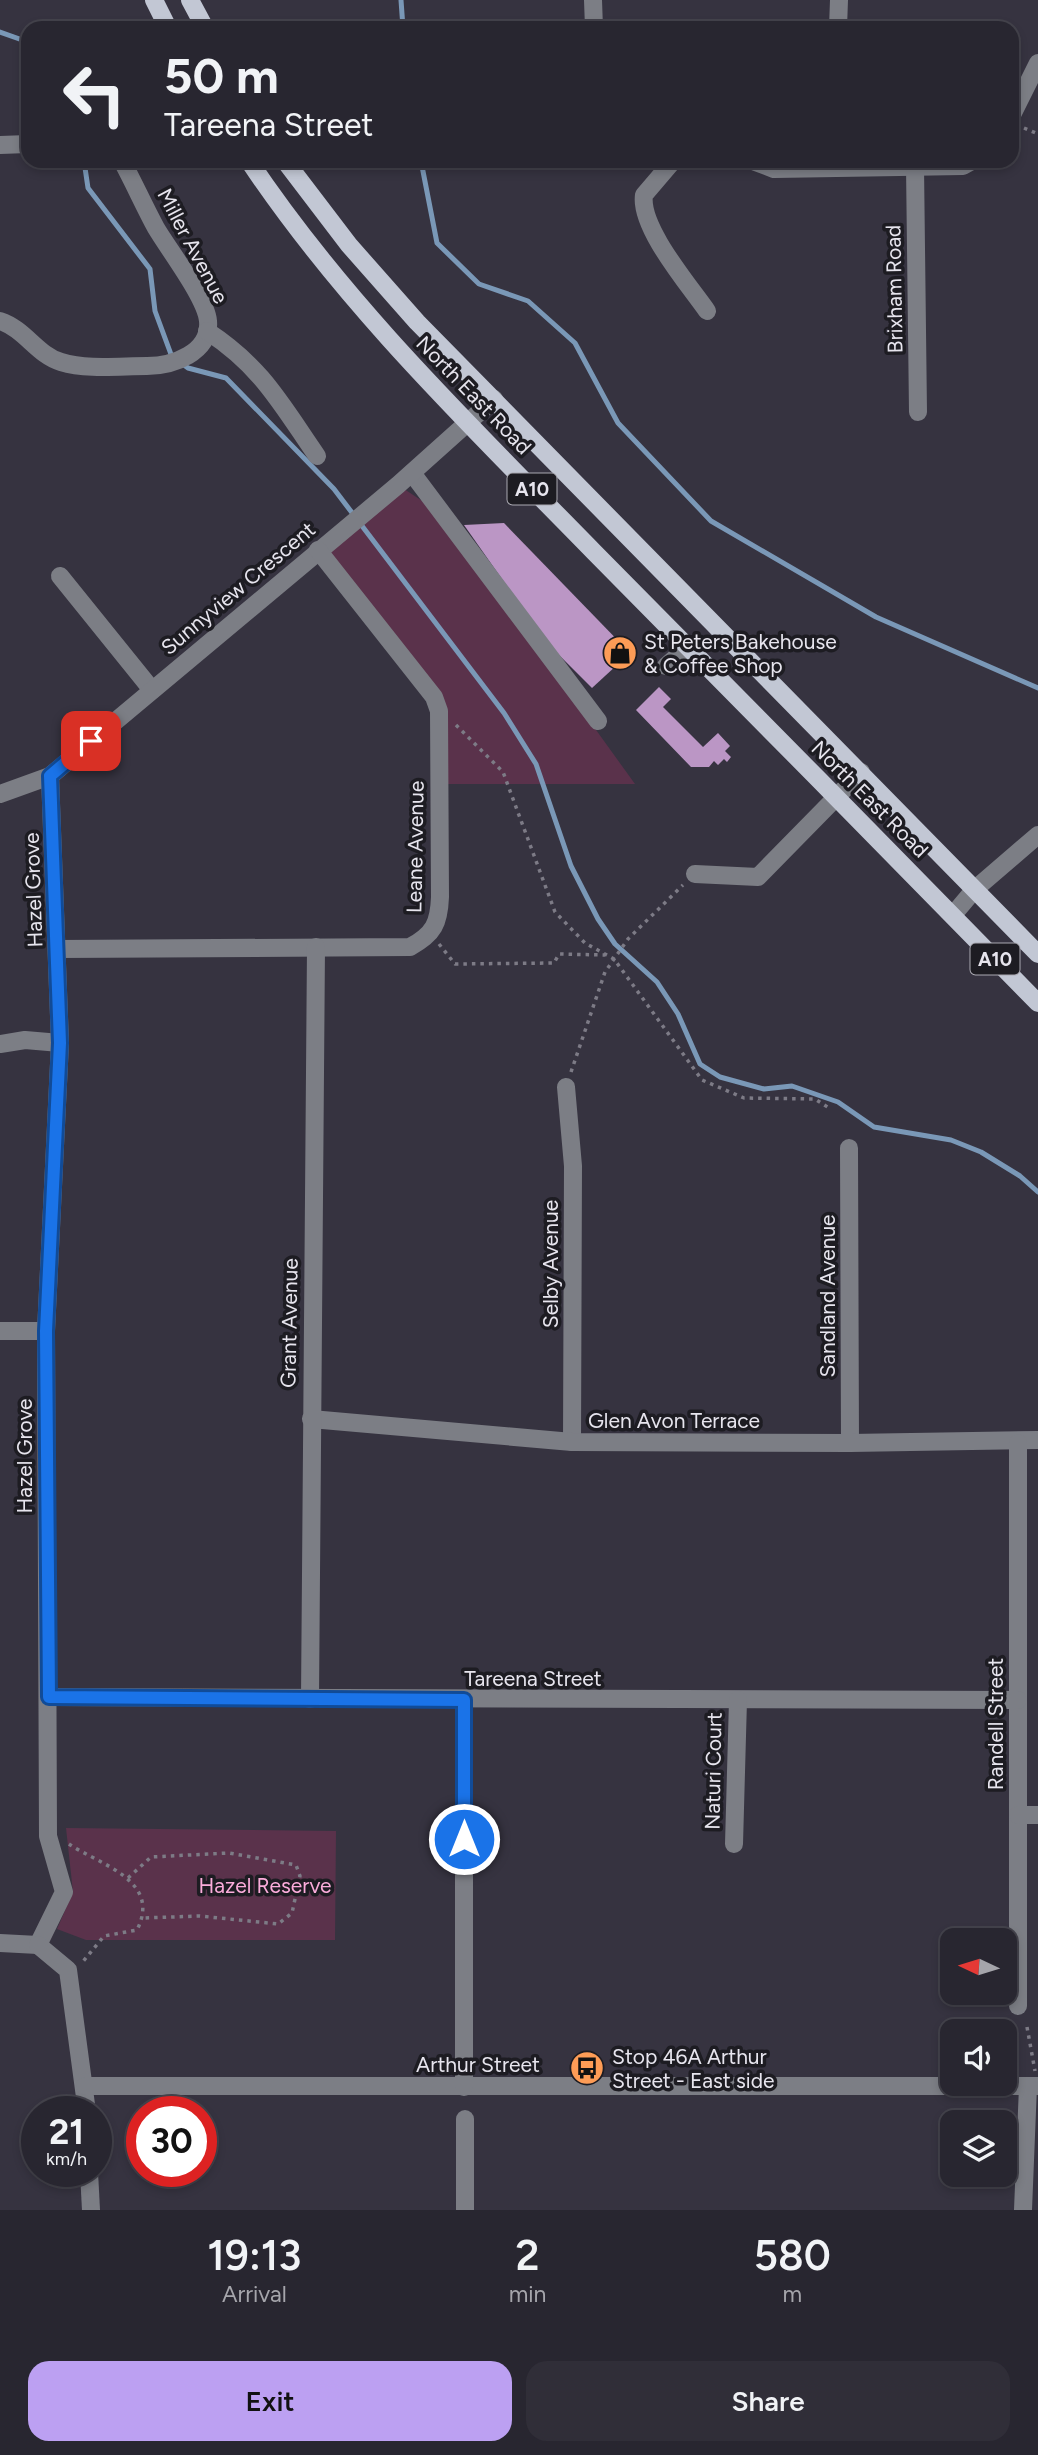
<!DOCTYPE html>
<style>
body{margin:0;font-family:Figtree,sans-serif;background:#302e38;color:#f1f3f6;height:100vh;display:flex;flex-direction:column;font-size:26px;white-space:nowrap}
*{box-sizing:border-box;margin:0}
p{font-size:23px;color:#a5a5ab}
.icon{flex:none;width:38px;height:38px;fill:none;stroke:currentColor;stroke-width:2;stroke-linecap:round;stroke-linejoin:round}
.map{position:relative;height:2210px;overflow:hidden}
.panel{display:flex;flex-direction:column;background:#282630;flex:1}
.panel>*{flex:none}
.banner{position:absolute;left:21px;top:21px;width:998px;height:147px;border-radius:21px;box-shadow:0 4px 10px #0003,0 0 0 2px #44434c;background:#282630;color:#f1f3f6;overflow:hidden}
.needle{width:46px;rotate:274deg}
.controls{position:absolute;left:940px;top:1928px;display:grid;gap:14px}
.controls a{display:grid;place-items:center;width:77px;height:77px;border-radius:14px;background:#282630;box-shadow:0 4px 10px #0003,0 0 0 2px #44434c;font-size:35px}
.speed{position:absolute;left:21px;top:2096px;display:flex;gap:14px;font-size:35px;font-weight:700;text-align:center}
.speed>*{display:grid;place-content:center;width:91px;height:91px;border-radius:50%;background:#282630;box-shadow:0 4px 10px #0003,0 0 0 2px #44434c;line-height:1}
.speed small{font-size:18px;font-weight:400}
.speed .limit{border:10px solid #d22;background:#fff;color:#111}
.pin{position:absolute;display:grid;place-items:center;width:60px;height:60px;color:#fff;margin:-30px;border-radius:14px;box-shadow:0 4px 10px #0006}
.me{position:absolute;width:77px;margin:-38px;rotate:0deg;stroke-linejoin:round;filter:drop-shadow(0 0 5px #0008)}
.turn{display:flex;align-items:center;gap:24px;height:147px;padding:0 28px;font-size:32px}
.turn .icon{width:91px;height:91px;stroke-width:2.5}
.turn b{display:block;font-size:49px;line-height:60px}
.eta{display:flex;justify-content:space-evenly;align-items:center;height:119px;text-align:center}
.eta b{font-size:42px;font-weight:600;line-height:49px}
.cta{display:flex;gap:14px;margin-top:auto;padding:14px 28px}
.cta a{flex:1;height:80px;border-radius:21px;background:#bca0f2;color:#111;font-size:28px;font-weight:600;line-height:80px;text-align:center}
.cta a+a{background:#302e38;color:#f1f3f6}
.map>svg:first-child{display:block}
</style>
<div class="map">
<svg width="1038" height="2210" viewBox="0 0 1038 2210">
<rect width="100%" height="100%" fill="#363340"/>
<!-- green -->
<g fill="#5a324b">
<path d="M398 485 439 512 635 784H440L439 711 318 550Z"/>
<path d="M66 1828 336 1831 335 1940H86L57 1929 73 1892Z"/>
</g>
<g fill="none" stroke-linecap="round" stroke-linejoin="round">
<!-- stream -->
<g stroke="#7a98b7" stroke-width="5">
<path d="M401 0 403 28"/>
<path d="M0 32 28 42"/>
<path d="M84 161 88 188 150 269 155 311 172 357"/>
<path d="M421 161 437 243 479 284 528 301 575 343 618 423 711 521 876 617 1038 688"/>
<path d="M180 362 188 368 226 378 334 489 504 713 536 764 571 866 598 919 615 944 657 982 678 1014 700 1064 720 1077 764 1089 792 1086 838 1102 874 1127 951 1140 981 1152 1020 1176 1038 1192"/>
</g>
</g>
<!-- building -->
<g fill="#bb96c5">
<path d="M504 523 630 653 592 688 547 643 464 525Z"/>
<path d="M659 687 671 699 663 707 703 747 718 733 730 746 725 751 731 757 727 762 724 759 718 765 714 761 709 767H691L636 710Z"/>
</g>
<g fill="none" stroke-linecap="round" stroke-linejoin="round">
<!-- path -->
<g stroke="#7d7b86" stroke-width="3.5" stroke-dasharray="3.5 5" stroke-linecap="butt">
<path d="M1024 128 1038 134"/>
<path d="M456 725 503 772 555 912 585 943 614 959 702 1080 744 1098 815 1099 829 1108"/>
<path d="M439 944 455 964 554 963 559 954 605 955"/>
<path d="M571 1072 605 972 628 939 683 885"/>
<path d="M69 1844C100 1865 162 1880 137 1930L104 1936 81 1964"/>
<path d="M128 1878 151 1857 229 1853 296 1865 300 1876 292 1913 278 1924 200 1916 143 1918"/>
<path d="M1027 2027 1035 2071"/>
</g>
<!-- minor -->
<g stroke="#7c7e85" stroke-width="18">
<path d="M593 0 594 28"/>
<path d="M838 28 839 0"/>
<path d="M1012 115 1038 63"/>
<path d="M0 145 28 144"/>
<path d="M673 161 644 195C639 227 689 285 707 311"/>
<path d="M753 161 774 169 963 166 972 161"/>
<path d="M915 166 918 412"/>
<path d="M0 321C25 329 37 355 61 362 87 370 120 366 147 366 172 366 211 353 208 321 206 298 169 250 156 228 144 206 134 183 122 161"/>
<path d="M207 331C262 367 281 404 317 456"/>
<path d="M412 473 598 721"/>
<path d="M60 576 152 690"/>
<path d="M666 666 688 647"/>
<path d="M0 794 50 776 398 485 494 399"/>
<path d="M695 874 758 877 861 772"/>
<path d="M953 915 974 890 1038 835"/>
<path d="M58 949 410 947C434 934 439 923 440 897L439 711 434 697 318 550"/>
<path d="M0 1044 25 1040 60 1043"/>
<path d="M566 1087 573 1166 572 1442"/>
<path d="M849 1148 850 1443"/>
<path d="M0 1331H46"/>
<path d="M311 1419 572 1442 850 1443 1038 1440"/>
<path d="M1018 1443V2006"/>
<path d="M49 1697 1018 1700"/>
<path d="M310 1699 316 947"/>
<path d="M1018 1815H1038"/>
<path d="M734 1844 738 1700"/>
<path d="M0 1943 38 1945"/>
<path d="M38 1945 64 1892 48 1836 46 1331 60 1043 50 776"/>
<path d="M38 1945 68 1970 87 2112"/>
<path d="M85 2086H1038"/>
<path d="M464 2087V1700"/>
<path d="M465 2119V2210"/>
<path d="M89 2172 91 2210"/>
<path d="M1023 2210 1028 2086"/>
</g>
<!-- major -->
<g stroke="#c2c7d4" stroke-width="18">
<path d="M154 0 168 28"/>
<path d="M190 0 205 28"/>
<path d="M249 161C346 306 472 427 594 552 742 702 891 852 1038 1003"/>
<path d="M285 161 349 245 417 322 1038 954"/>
</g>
</g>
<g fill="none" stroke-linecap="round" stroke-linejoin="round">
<!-- route casing -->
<g stroke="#114b97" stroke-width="18">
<path id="route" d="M91 741 50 776 60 1043 46 1331 49 1697 464 1700V1839"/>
</g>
<!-- route -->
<use href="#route" stroke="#1a73e8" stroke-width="12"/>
</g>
<!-- icons -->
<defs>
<g id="shop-disc" transform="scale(1.75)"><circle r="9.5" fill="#fd9c56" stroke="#1d1c22"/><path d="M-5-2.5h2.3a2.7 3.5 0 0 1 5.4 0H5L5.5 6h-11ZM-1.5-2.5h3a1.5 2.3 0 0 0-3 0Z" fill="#111"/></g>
<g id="bus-disc" transform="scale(1.75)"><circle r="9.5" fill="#fd9c56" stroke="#1d1c22"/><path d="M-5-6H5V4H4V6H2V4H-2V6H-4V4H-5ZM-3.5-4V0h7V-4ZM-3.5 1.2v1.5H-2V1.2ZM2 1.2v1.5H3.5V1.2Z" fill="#111"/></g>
</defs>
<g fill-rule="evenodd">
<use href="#shop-disc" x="620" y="653"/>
<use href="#bus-disc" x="587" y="2068"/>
</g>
<g text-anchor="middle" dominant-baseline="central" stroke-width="7" stroke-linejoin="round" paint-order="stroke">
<!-- shield labels -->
<g fill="#1d1c22" stroke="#aaa9b1" stroke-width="2">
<rect x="507.5" y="473.5" width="49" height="31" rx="5"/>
<rect x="970.5" y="943.5" width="49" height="31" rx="5"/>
</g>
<g font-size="19" font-weight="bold" fill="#e7e5ee">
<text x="532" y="489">A10</text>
<text x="995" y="959">A10</text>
</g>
<!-- street labels -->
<g font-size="21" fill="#e7e5ee" stroke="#1d1c22">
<text transform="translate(193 246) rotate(62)">Miller Avenue</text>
<text transform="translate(894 289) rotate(-91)">Brixham Road</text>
<text transform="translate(474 395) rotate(46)">North East Road</text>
<text transform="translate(238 588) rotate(-40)">Sunnyview Crescent</text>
<text transform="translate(870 799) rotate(45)">North East Road</text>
<text transform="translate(415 847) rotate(-89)">Leane Avenue</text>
<text transform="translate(33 890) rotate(-92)">Hazel Grove</text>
<text transform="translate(550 1264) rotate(-90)">Selby Avenue</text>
<text transform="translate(827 1296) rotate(-90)">Sandland Avenue</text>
<text transform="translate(289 1323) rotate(-89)">Grant Avenue</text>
<text x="674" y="1420">Glen Avon Terrace</text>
<text transform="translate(24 1456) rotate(-90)">Hazel Grove</text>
<text x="533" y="1678">Tareena Street</text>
<text transform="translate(995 1724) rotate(-90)">Randell Street</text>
<text transform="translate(713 1771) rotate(-89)">Naturi Court</text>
<text x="478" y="2064">Arthur Street</text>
</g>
<!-- poi labels -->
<g font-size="21" fill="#e7e5ee" stroke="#1d1c22" text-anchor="start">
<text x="644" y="641">St Peters Bakehouse<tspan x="644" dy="24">&amp; Coffee Shop</tspan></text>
<text x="612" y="2056">Stop 46A Arthur<tspan x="612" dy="24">Street - East side</tspan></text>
</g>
<!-- park labels -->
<g font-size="21" fill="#fbacdb" stroke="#1d1c22">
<text x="265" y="1885">Hazel Reserve</text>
</g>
</g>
</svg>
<div class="controls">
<a><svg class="needle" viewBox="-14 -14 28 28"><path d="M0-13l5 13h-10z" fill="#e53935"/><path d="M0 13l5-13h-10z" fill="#a5a5ab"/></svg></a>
<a><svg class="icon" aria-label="sound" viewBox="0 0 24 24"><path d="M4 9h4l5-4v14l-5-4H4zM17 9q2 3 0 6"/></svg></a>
<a><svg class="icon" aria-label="layers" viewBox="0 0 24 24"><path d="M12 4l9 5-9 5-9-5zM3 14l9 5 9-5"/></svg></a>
</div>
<div class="speed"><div>21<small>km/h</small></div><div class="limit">30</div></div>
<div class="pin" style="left:91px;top:741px;background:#d93025"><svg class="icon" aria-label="arrive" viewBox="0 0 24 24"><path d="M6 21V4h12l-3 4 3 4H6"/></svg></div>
<svg class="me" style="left:464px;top:1839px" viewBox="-20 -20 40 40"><circle r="17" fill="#1a73e8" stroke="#fff" stroke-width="3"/><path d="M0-11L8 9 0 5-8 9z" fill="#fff"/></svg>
<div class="banner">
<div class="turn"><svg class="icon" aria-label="left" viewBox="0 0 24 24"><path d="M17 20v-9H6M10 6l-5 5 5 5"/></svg><div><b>50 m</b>Tareena Street</div></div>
</div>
</div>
<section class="panel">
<div class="eta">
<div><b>19:13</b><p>Arrival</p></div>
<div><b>2</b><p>min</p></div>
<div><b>580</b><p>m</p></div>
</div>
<div class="cta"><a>Exit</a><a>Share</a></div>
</section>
